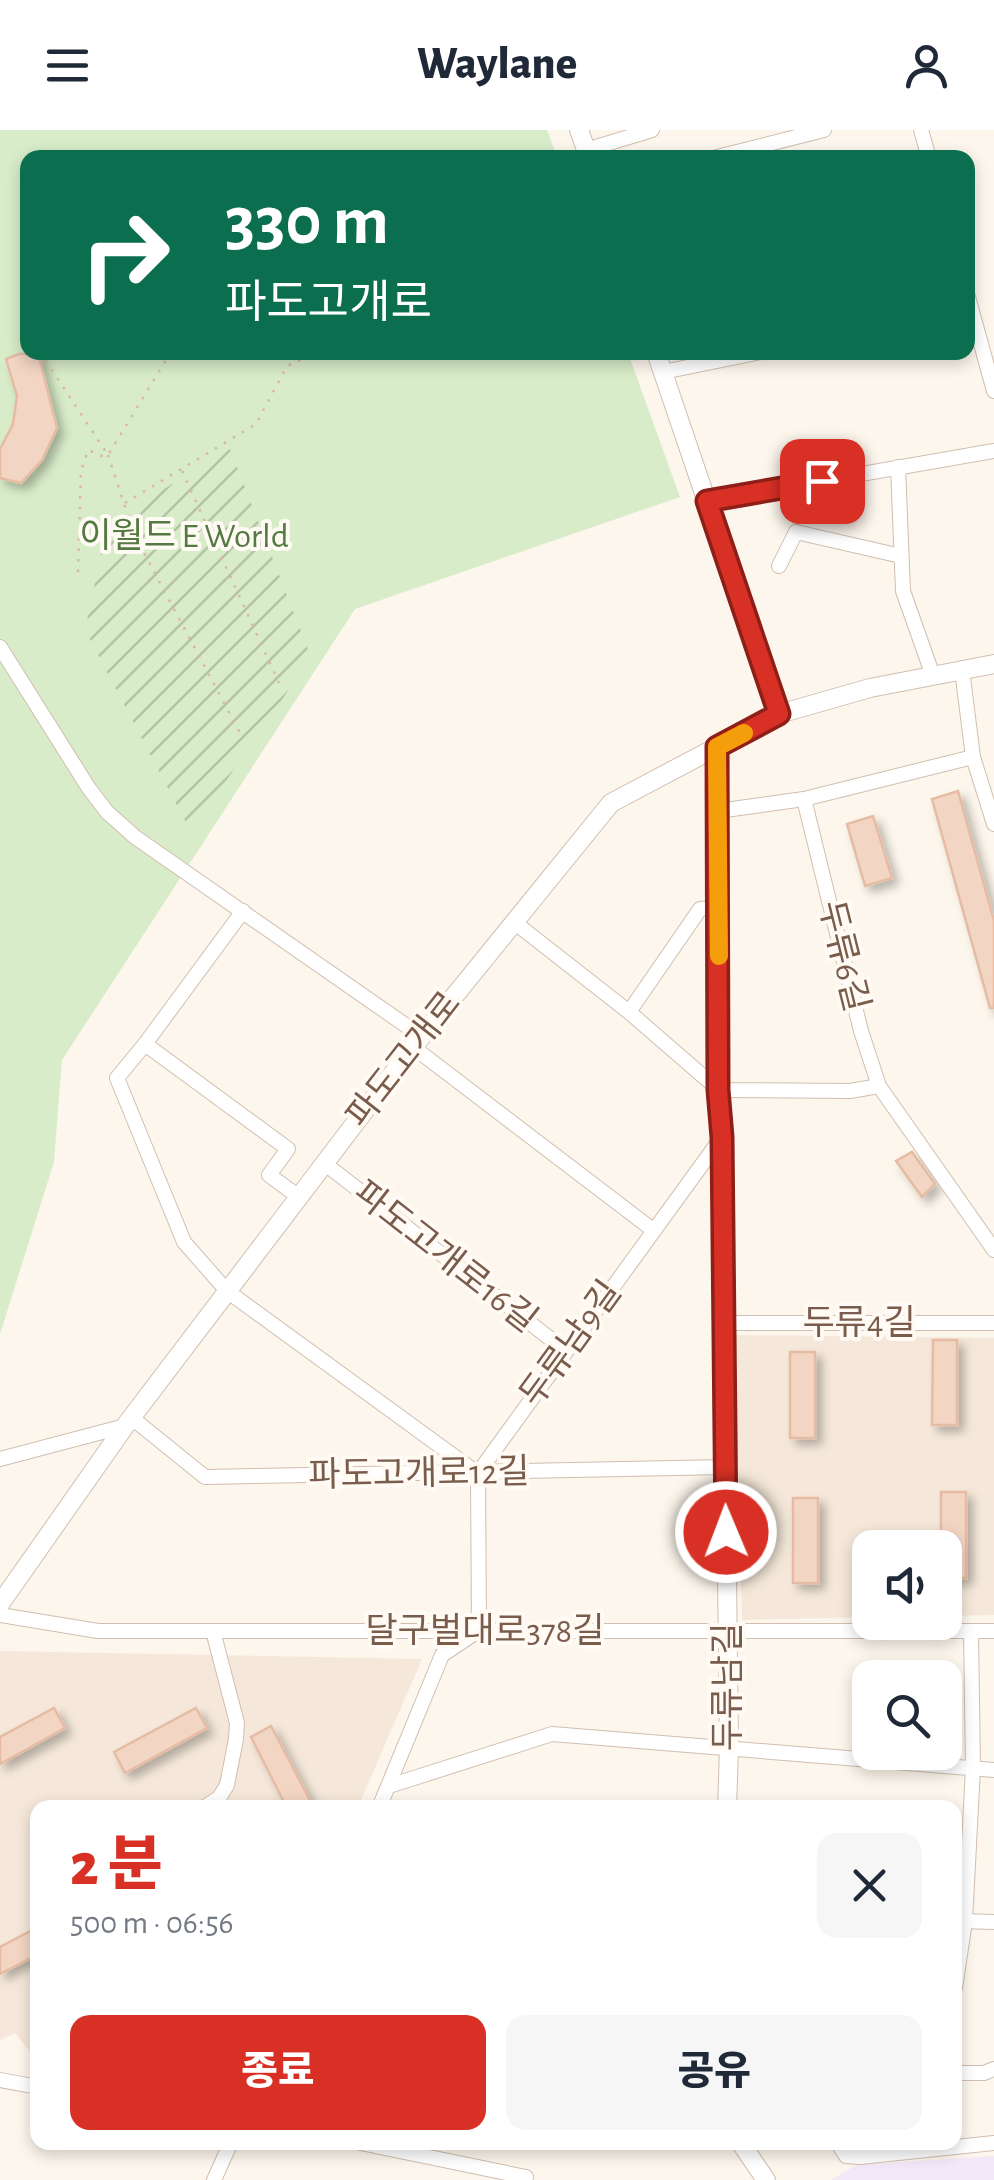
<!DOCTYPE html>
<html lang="ko">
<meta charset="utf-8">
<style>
body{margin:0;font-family:"Alegreya Sans","Noto Sans KR",sans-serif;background:#f6f6f7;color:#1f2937;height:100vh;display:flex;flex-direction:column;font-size:38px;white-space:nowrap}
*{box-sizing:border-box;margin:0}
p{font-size:32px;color:#747a83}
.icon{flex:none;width:55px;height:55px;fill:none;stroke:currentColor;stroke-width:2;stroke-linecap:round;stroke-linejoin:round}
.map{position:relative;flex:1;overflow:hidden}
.panel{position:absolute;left:30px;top:1670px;width:932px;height:350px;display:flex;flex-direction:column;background:#fff;border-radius:20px;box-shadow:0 5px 15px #0003}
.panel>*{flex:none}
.top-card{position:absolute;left:20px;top:20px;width:955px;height:210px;border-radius:20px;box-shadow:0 5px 15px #0003;background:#0b6e4f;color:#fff;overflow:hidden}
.buttons{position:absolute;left:852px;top:1400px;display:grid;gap:20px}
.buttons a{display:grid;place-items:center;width:110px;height:110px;border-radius:20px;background:#fff;box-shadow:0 5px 15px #0003;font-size:50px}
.pin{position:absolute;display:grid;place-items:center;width:85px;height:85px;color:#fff;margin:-42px;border-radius:20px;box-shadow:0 5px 15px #0006}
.me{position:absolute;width:110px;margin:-55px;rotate:359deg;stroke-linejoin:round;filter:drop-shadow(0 0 8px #0008)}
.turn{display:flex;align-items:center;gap:35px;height:210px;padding:0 40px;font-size:45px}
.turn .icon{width:130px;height:130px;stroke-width:2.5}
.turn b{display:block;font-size:70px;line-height:85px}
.round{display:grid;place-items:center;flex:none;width:105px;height:105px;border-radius:20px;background:#f6f6f7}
.head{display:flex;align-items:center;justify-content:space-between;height:170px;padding:0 40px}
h1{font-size:60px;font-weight:800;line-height:75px;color:#d93025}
.cta{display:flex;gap:20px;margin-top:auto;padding:20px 40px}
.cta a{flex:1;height:115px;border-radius:20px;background:#d93025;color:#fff;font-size:40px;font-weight:800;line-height:115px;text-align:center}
.cta a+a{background:#f6f6f7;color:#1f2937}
header{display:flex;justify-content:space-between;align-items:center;height:130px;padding:0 40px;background:#fff;font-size:45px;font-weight:800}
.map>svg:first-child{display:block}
</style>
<header><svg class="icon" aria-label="menu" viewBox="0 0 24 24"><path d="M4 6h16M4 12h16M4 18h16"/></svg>Waylane<svg class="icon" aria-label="person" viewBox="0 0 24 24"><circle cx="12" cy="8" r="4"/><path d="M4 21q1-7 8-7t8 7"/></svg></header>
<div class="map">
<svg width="994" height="2050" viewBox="0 0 994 2050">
<defs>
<pattern id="garden-furrows" width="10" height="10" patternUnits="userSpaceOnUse" patternTransform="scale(2.5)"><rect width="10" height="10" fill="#d8ecc9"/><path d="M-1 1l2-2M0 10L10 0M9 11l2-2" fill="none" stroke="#b4c2a5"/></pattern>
<filter id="shadow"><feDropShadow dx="6" dy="6" stdDeviation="5" flood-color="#0004"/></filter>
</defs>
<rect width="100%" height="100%" fill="#fdf6ec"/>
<!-- residential -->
<g fill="#f5e8da">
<path d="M735 1205 994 1208V1485L945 1486V1418H870V1487L742 1490Z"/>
<path d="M0 1521 422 1529 358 1677 38 1678 37 1931 15 1903 0 1910Z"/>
</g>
<!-- education -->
<path fill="#f3e8fa" d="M994 2026V2050H831L857 2035Z"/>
<!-- park -->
<path fill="#d8ecc9" d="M0 0H547L557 27 28 28V222L628 223 680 367 355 479 62 930 54 1032 0 1204Z"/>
<!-- garden -->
<path fill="url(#garden-furrows)" d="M230 319 311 527 191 702 85 500 108 393Z"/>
<!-- building -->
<g fill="#f3d5c3" stroke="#e6bba3" stroke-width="2.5" filter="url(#shadow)">
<path d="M38 223 57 298 42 330 21 353 0 348V319L13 294 17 266 6 229 19 224Z"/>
<path d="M958 661 994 791V878H990L932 669Z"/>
<path d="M873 686 892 748 865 756 847 694Z"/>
<path d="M912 1022 935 1054 922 1067 896 1031Z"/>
<path d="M933 1210H957V1295H932Z"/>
<rect x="790" y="1222" width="25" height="86"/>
<path d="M941 1362H966V1448H945V1418H941Z"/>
<rect x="793" y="1368" width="25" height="85"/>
<path d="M54 1578 65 1598 0 1634V1607Z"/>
<path d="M196 1578 207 1598 125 1643 114 1622Z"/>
<path d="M271 1596 314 1678H287L251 1607Z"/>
<path d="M38 1797V1824L0 1844V1817Z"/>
</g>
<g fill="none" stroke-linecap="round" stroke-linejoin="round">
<!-- minor casing -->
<g stroke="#d1beb0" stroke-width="16">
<g id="minor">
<path d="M921 0 929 28"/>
<path d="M586 20 652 0"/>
<path d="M713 28 824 0"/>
<path d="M968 167 994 261"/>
<path d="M663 242 761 222"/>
<path d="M898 337 903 461 933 546"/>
<path d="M707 371 994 321"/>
<path d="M779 436 796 402 901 426"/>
<path d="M0 517 88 657 107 682 135 707 421 906"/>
<path d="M962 540 973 627 994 694"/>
<path d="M973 627 804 669 861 901 879 956 994 1120"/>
<path d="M718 681 804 669"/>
<path d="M243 781 145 914 288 1019 269 1045 299 1067"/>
<path d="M514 792 629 882 719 960 850 961 879 956"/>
<path d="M629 882 700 779 719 777"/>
<path d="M145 914 117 948 184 1112 227 1161 477 1343"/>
<path d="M413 917 653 1100"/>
<path d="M324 1033 566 1221"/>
<path d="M724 1193H994"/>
<path d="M132 1288 205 1347 726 1337"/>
<path d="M0 1329 125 1296"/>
<path d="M0 1485 98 1501H994"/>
<path d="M479 1501 478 1343 722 1007"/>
<path d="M389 1656 552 1604 994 1640"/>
<path d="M203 1678 219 1668 227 1655 236 1609 237 1593 213 1501"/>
<path d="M379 1678 442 1525 478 1501"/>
<path d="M960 1791 994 1792"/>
<path d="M955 1858 965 1791 973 1638 971 1502"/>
<path d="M955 1943H984L994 1939"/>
<path d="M0 1950 38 1957"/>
<path d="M356 2012 526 2047"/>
<path d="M837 2012 846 2026 860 2027 994 2013"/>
<path d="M214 2050 231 2012"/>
</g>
</g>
<!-- tertiary casing -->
<g stroke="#d1beb0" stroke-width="20">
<g id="tertiary">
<path d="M579 0 589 28"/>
<path d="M656 222 779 584"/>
<path d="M717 617 719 960 722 1007 729 1619 727 1678"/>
<path d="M0 1474 125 1296 413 917 611 673 779 584 870 558 994 534"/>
<path d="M740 2012 766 2050"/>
</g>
</g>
<!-- path -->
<g stroke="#d9b8a5" stroke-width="2.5" stroke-dasharray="2.5 8" stroke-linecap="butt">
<path d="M40 222 108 325 171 222"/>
<path d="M108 325 134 404 240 603"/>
<path d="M182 341 279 553"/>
<path d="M125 373 256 294 287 236 302 229"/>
<path d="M78 442 81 341 88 320 108 329"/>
</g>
<!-- minor -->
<use href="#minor" stroke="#fff" stroke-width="14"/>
<!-- tertiary -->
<use href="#tertiary" stroke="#fff" stroke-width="18"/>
</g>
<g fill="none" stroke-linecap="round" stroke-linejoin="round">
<!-- route casing -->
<g stroke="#8d1f18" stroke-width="25">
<path id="route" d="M726 1402 722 1007 718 960 717 617 779 584 707 371 822 351"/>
</g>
<!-- route -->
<use href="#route" stroke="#d93025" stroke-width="18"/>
<!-- slow -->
<path stroke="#f59e0b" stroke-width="18" d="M719 826 717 617 744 603"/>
</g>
<g text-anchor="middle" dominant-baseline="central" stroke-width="8" stroke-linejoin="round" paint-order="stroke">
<!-- park labels -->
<g font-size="35" fill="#537a41" stroke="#fffaf3">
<text x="184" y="406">이월드 E World</text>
</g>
<!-- street labels -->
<g font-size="35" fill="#7a5c4d" stroke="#fffaf3">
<text transform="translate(843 826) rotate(76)">두류6길</text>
<text transform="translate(404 930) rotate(-52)">파도고개로</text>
<text transform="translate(445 1127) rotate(38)">파도고개로16길</text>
<text x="859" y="1193">두류4길</text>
<text transform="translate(571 1214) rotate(-54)">두류남9길</text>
<text transform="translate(419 1344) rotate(-1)">파도고개로12길</text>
<text x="485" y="1501">달구벌대로378길</text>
<text transform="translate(728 1557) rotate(-90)">두류남길</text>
</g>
</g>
</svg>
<div class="buttons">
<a><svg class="icon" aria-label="sound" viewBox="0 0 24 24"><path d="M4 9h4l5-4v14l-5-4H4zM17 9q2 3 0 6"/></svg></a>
<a><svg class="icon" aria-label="search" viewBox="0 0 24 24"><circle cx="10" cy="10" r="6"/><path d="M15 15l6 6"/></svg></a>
</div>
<div class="pin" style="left:822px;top:351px;background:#d93025"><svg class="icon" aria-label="arrive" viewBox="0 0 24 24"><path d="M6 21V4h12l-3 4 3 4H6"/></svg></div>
<svg class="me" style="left:726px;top:1402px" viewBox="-20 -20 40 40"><circle r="17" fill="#d93025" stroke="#fff" stroke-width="3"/><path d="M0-11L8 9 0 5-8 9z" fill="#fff"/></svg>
<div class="top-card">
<div class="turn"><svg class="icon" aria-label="right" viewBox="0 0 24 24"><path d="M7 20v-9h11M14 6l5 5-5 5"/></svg><div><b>330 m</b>파도고개로</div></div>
</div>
<section class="panel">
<div class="head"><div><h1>2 분</h1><p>500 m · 06:56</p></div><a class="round"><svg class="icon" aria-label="close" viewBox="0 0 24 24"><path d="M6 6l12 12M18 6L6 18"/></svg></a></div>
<div class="cta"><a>종료</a><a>공유</a></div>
</section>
</div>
